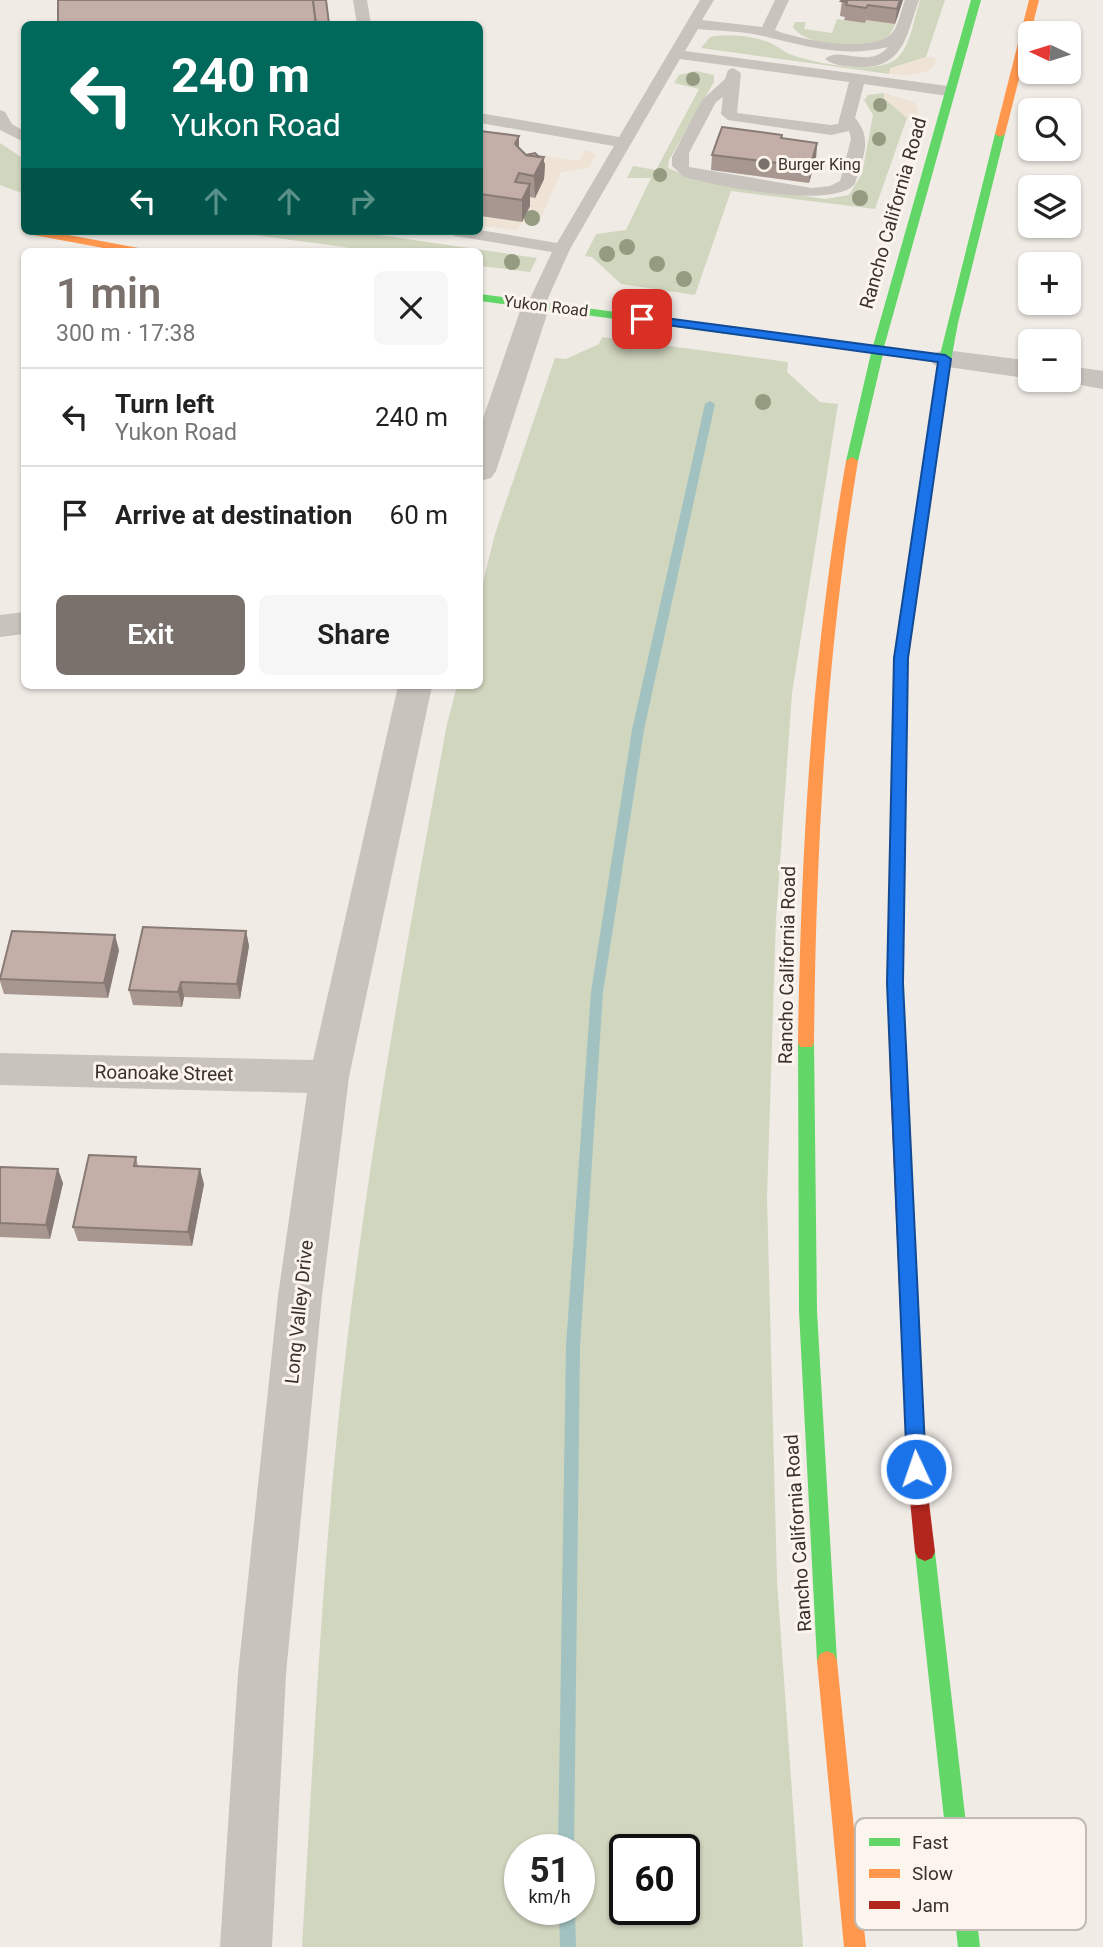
<!DOCTYPE html>
<meta charset="utf-8">
<style>
body{margin:0;font-family:Roboto,sans-serif;background:#f6f6f6;color:#222;height:100vh;display:flex;flex-direction:column;font-size:26px;white-space:nowrap}
*{box-sizing:border-box;margin:0}
p{font-size:23px;color:#767676}
.icon{flex:none;width:38px;height:38px;fill:none;stroke:currentColor;stroke-width:2;stroke-linecap:round;stroke-linejoin:round}
.map{position:relative;flex:1;overflow:hidden}
.panel{position:absolute;left:21px;top:248px;width:462px;height:441px;display:flex;flex-direction:column;background:#fff;border-radius:10px;box-shadow:0 2px 5px #0004}
.panel>*{flex:none}
.banner{position:absolute;left:21px;top:21px;width:462px;height:214px;border-radius:10px;box-shadow:0 2px 5px #0004;background:#00695c;color:#fff;overflow:hidden}
.needle{width:46px;rotate:274deg}
.controls{position:absolute;left:1018px;top:21px;display:grid;gap:14px}
.controls a{display:grid;place-items:center;width:63px;height:63px;border-radius:10px;background:#fff;box-shadow:0 2px 5px #0004;font-size:35px}
.speed{position:absolute;left:504px;top:1834px;display:flex;gap:14px;font-size:35px;font-weight:700;text-align:center}
.speed>*{display:grid;place-content:center;width:91px;height:91px;border-radius:50%;background:#fff;box-shadow:0 2px 5px #0004;line-height:1}
.speed small{font-size:18px;font-weight:400}
.speed .limit{border:4px solid #111;border-radius:10px;background:#fff;color:#111}
.pin{position:absolute;display:grid;place-items:center;width:60px;height:60px;color:#fff;margin:-30px;border-radius:14px;box-shadow:0 4px 10px #0006}
.me{position:absolute;width:77px;margin:-38px;rotate:357deg;stroke-linejoin:round;filter:drop-shadow(0 0 5px #0008)}
.turn{display:flex;align-items:center;gap:24px;height:147px;padding:0 35px;font-size:32px}
.turn .icon{width:91px;height:91px;stroke-width:2.5}
.turn b{display:block;font-size:49px;line-height:60px}
.lanes{display:flex;align-items:center;height:66px;padding:0 35px;background:#0003;justify-content:center;gap:35px;direction:ltr}
.lanes .off{opacity:.35}
.round{display:grid;place-items:center;flex:none;width:74px;height:74px;border-radius:10px;background:#f6f6f6}
.overview{display:flex;align-items:center;justify-content:space-between;height:119px;padding:0 35px}
h1{font-size:42px;font-weight:600;line-height:52px;color:#7a716c}
.button{display:flex;gap:14px;margin-top:auto;padding:14px 35px}
.button a{flex:1;height:80px;border-radius:10px;background:#7a716c;color:#fff;font-size:28px;font-weight:600;line-height:80px;text-align:center}
.button a+a{background:#f6f6f6;color:#222}
ul{padding:0;list-style:none}
li{display:flex;align-items:center;gap:21px;height:98px;padding:0 35px;border-top:2px solid #e0e0e0}
li div{flex:1}
li b{display:block;font-size:26px}
li em{font-style:normal}
.map>svg:first-child{display:block}
</style>
<div class="map">
<svg width="1103" height="1947" viewBox="0 0 1103 1947">
<rect width="100%" height="100%" fill="#f0ebe5"/>
<!-- green -->
<g fill="#d1d6bf" fill-rule="evenodd">
<path d="M920 0H945L926 57 891 68 889 74 701 48 710 37C727 33 753 36 768 42 777 45 783 52 792 55 815 63 883 78 900 55 911 42 915 16 920 0Z"/>
<path d="M837 19 864 23 866 20 895 24C892 32 890 37 881 40 860 47 805 47 793 27L795 22H806L804 29 832 33Z"/>
<path d="M696 71 714 75V82L669 160 668 168 696 180 825 199 849 195 862 174 873 115 864 100 868 95 884 93V98L907 118 875 209 731 191 695 295 621 284 592 257 585 256 596 234 626 230 651 178H627L633 166 656 170 699 89 674 83 679 75Z"/>
<path d="M0 143 24 159V194L0 185Z"/>
<path d="M224 231H352L537 258 530 272 480 266V252H381Z"/>
<path d="M602 337 788 362 787 372 820 402 838 404 792 693 776 919 767 1197 777 1581 803 1947H302C314 1745 323 1543 347 1342 372 1134 409 930 447 724L457 686H480V594L495 534 555 358 566 359 599 344ZM520 1850H579V1909H520ZM625 1850H684V1909H625Z"/>
</g>
<!-- plaza -->
<g fill="#eee3d5">
<path d="M926 57 937 58 931 69 924 72 910 75 889 74 890 69Z"/>
<path d="M884 93 914 102 918 108 917 120 907 118 884 98Z"/>
<path d="M480 147 579 161 585 150 596 154 589 168 561 172 538 225 522 222 517 231 480 225V216L522 222Z"/>
</g>
<g fill="none" stroke-linecap="round" stroke-linejoin="round">
<!-- stream -->
<g fill="#a1c2c1" fill-rule="evenodd">
<path d="M710 401 715 404 644 730 603 992 580 1346 574 1850H558L566 1346 591 992 632 730 705 404Z"/>
<path d="M559 1909H575L576 1947H560Z"/>
</g>
<!-- lane -->
<g fill="#c9c3be" fill-rule="evenodd">
<path d="M353 0H367L371 24H357Z"/>
<path d="M700 0H714L702 20 762 27 775 0H789L775 30C800 40 867 53 890 35 898 29 901 10 905 0H919C906 36 904 70 856 67 846 66 833 66 825 59 840 45 868 70 888 47 844 58 806 46 763 36 742 31 719 31 698 29L685 51 948 86 956 91 948 96 864 84 855 118C874 140 862 158 855 184 833 210 717 186 684 177L672 166V157L702 100 725 79 728 70 733 68 741 73 737 113 831 125 838 124 849 82 680 59 570 249 545 305 536 310 530 309 527 305 552 252 455 236 447 231 480 230 557 243 614 146 480 123V113L619 137ZM723 97 721 114 728 120 831 135 849 131 851 139 840 181 830 186 812 188 689 167V153L716 102Z"/>
<path d="M0 110 5 112 12 124 24 131V142L0 130Z"/>
</g>
<!-- street -->
<g fill="#c9c3be" fill-rule="evenodd">
<path d="M536 296 546 299 550 305 496 471 491 478 480 481V427L522 305 526 299Z"/>
<path d="M945 350 1031 361V379L934 365 930 359 934 353Z"/>
<path d="M1069 366 1103 371V389L1058 381 1069 380Z"/>
<path d="M24 612V634L0 637V615Z"/>
<path d="M398 686H432L349 1077 322 1296 286 1674 272 1947H220L238 1674 278 1296 307 1093 0 1085V1053L313 1060Z"/>
</g>
<!-- fast -->
<g fill="#63d668" fill-rule="evenodd">
<path d="M971 0H981L884 347 940 355 995 134 1004 132 1005 134 958 323 943 404 908 658 907 738 900 743 893 738 894 658 939 362 883 354 858 461 852 465 846 461 871 353 480 301V294L873 346Z"/>
<path d="M806 1036 812 1037 814 1042 817 1311 837 1661 834 1668 827 1671 820 1668 817 1661 799 1311 798 1042 800 1037Z"/>
<path d="M925 1543 932 1546 935 1552 980 1947H958L915 1552 918 1546Z"/>
</g>
<!-- slow -->
<g fill="#ff974d" fill-rule="evenodd">
<path d="M1029 0H1039L1005 134 1000 137 995 134Z"/>
<path d="M24 229V231H47L144 249 150 252H125L28 234 22 231Z"/>
<path d="M852 457 858 461C826 654 816 847 814 1042L812 1047H800L798 1042C801 847 812 654 846 461Z"/>
<path d="M900 733 907 738 903 983 906 1080 904 1085H892L890 1080 887 983 893 738Z"/>
<path d="M827 1651 834 1654 837 1661 866 1947H844L817 1661 820 1654Z"/>
</g>
<!-- jam -->
<path fill="#b3261e" fill-rule="evenodd" d="M898 1073 904 1075 906 1080 925 1469 935 1552 932 1558 925 1561 918 1558 915 1552 907 1469 890 1080 892 1075Z"/>
</g>
<!-- trees -->
<g fill="#959b80">
<circle cx="693" cy="79" r="7"/>
<circle cx="880" cy="105" r="7"/>
<circle cx="879" cy="139" r="7"/>
<circle cx="660" cy="175" r="7"/>
<circle cx="860" cy="198" r="8"/>
<circle cx="532" cy="218" r="8"/>
<circle cx="627" cy="247" r="8"/>
<circle cx="607" cy="254" r="8"/>
<circle cx="512" cy="262" r="8"/>
<circle cx="657" cy="264" r="8"/>
<circle cx="684" cy="279" r="8"/>
<circle cx="763" cy="402" r="8"/>
</g>
<!-- wall -->
<g fill="#a89690">
<path d="M842 0H903L895 24 866 20 865 23 844 20 845 17 840 16Z"/>
<path d="M480 131 519 148 526 155 544 157V162L545 163 544 179 535 198 530 197V206L522 222 480 216Z"/>
<path d="M782 135V138L817 143 816 158 809 183 711 170 712 155Z"/>
<path d="M246 931 249 946 240 999 184 997 182 1007 133 1005 129 990Z"/>
<path d="M119 950 108 998 4 994 0 981V976Z"/>
<path d="M136 1157 138 1166 204 1184 192 1246 78 1241 73 1227Z"/>
<path d="M0 1167 63 1183 50 1239 0 1237Z"/>
</g>
<!-- shaded-wall -->
<g fill="#887a75">
<path d="M900 0H903L895 24 897 9Z"/>
<path d="M519 136V158L515 144Z"/>
<path d="M817 143 816 158 809 183 810 167Z"/>
<path d="M544 157V164L545 163 544 179 535 198 534 176Z"/>
<path d="M530 184V206L522 222V200Z"/>
<path d="M246 931 249 946 240 999 237 984Z"/>
<path d="M115 935 119 950 108 998 104 983Z"/>
<path d="M181 982 184 997 182 1007 178 992Z"/>
<path d="M58 1169 63 1183 50 1239 46 1225Z"/>
<path d="M200 1169 204 1184 192 1246 188 1232Z"/>
</g>
<!-- building -->
<g fill="#c3afa7" stroke="#887a75" stroke-width="2">
<path d="M58 0H313L316 24H58Z"/>
<path d="M313 0H326L329 24H316Z"/>
<path d="M842 0H900L897 9 868 5 866 8 846 5 847 2 841 1Z"/>
<path d="M722 127 782 135 781 138 817 143 810 167 712 155Z"/>
<path d="M480 131 519 136 515 144 526 155 544 157 534 176 519 173 515 182 530 184 522 200 480 194Z"/>
<path d="M535 153 539 157 526 155Z"/>
<path d="M143 927 246 931 237 984 181 982 178 992 129 990Z"/>
<path d="M12 931 115 935 104 983 0 979Z"/>
<path d="M89 1155 136 1157 134 1166 200 1169 188 1232 73 1227Z"/>
<path d="M0 1167 58 1169 46 1225 0 1223Z"/>
</g>
<!-- route -->
<path fill="#1a73e8" stroke="#114b97" stroke-width="2" d="M642 315 945 355 951 359 908 658 903 983 926 1469 923 1475 916 1477 910 1475 907 1469 887 983 894 658 938 362 638 321 636 319Z"/>
<!-- markers -->
<circle fill="#7a716c" stroke="#fbf5ee" stroke-width="2.5" cx="764" cy="164" r="7"/>
<g text-anchor="middle" dominant-baseline="central" stroke-width="6" stroke-linejoin="round" paint-order="stroke">
<!-- far-poi labels -->
<g font-size="16" fill="#3b302b" stroke="#fbf5ee" text-anchor="start">
<text x="778" y="164">Burger King</text>
</g>
<!-- far-street labels -->
<g font-size="16" fill="#3b302b" stroke="#fbf5ee">
<text transform="translate(546 306) rotate(7)">Yukon Road</text>
</g>
<!-- street labels -->
<g font-size="19" fill="#3b302b" stroke="#fbf5ee">
<text transform="translate(893 213) rotate(-74)">Rancho California Road</text>
<text transform="translate(787 965) rotate(-89)">Rancho California Road</text>
<text transform="translate(164 1073) rotate(1)">Roanoake Street</text>
<text transform="translate(299 1312) rotate(-84)">Long Valley Drive</text>
<text transform="translate(798 1533) rotate(-94)">Rancho California Road</text>
</g>
</g>
<!-- legend -->
<rect x="855" y="1818" width="231" height="112" rx="10" fill="#fbf5ee" stroke="#c1bab4" stroke-width="2"/>
<rect x="869" y="1838" width="31" height="8" fill="#63d668"/>
<rect x="869" y="1869" width="31" height="9" fill="#ff974d"/>
<rect x="869" y="1901" width="31" height="8" fill="#b3261e"/>
<g font-size="19" fill="#3b302b">
<text x="912" y="1849">Fast</text>
<text x="912" y="1880">Slow</text>
<text x="912" y="1912">Jam</text>
</g>
</svg>
<div class="controls">
<a><svg class="needle" viewBox="-14 -14 28 28"><path d="M0-13l5 13h-10z" fill="#e53935"/><path d="M0 13l5-13h-10z" fill="#767676"/></svg></a>
<a><svg class="icon" aria-label="search" viewBox="0 0 24 24"><circle cx="10" cy="10" r="6"/><path d="M15 15l6 6"/></svg></a>
<a><svg class="icon" aria-label="layers" viewBox="0 0 24 24"><path d="M12 4l9 5-9 5-9-5zM3 14l9 5 9-5"/></svg></a>
<a>+</a>
<a>−</a>
</div>
<div class="speed"><div>51<small>km/h</small></div><div class="limit">60</div></div>
<div class="pin" style="left:642px;top:319px;background:#d93025"><svg class="icon" aria-label="arrive" viewBox="0 0 24 24"><path d="M6 21V4h12l-3 4 3 4H6"/></svg></div>
<svg class="me" style="left:916px;top:1469px" viewBox="-20 -20 40 40"><circle r="17" fill="#1a73e8" stroke="#fff" stroke-width="3"/><path d="M0-11L8 9 0 5-8 9z" fill="#fff"/></svg>
<div class="banner">
<div class="turn"><svg class="icon" aria-label="left" viewBox="0 0 24 24"><path d="M17 20v-9H6M10 6l-5 5 5 5"/></svg><div><b>240 m</b>Yukon Road</div></div>
<div class="lanes"><svg class="icon" aria-label="left" viewBox="0 0 24 24"><path d="M17 20v-9H6M10 6l-5 5 5 5"/></svg><svg class="icon off" aria-label="ahead" viewBox="0 0 24 24"><path d="M12 20V5M6 11l6-6 6 6"/></svg><svg class="icon off" aria-label="ahead" viewBox="0 0 24 24"><path d="M12 20V5M6 11l6-6 6 6"/></svg><svg class="icon off" aria-label="right" viewBox="0 0 24 24"><path d="M7 20v-9h11M14 6l5 5-5 5"/></svg></div>
</div>
<section class="panel">
<div class="overview"><div><h1>1 min</h1><p>300 m · 17:38</p></div><a class="round"><svg class="icon" aria-label="close" viewBox="0 0 24 24"><path d="M6 6l12 12M18 6L6 18"/></svg></a></div>
<ul>
<li><svg class="icon" aria-label="left" viewBox="0 0 24 24"><path d="M17 20v-9H6M10 6l-5 5 5 5"/></svg><div><b>Turn left</b><p>Yukon Road</p></div><em>240 m</em></li>
<li><svg class="icon" aria-label="arrive" viewBox="0 0 24 24"><path d="M6 21V4h12l-3 4 3 4H6"/></svg><div><b>Arrive at destination</b></div><em>60 m</em></li>
</ul>
<div class="button"><a>Exit</a><a>Share</a></div>
</section>
</div>
